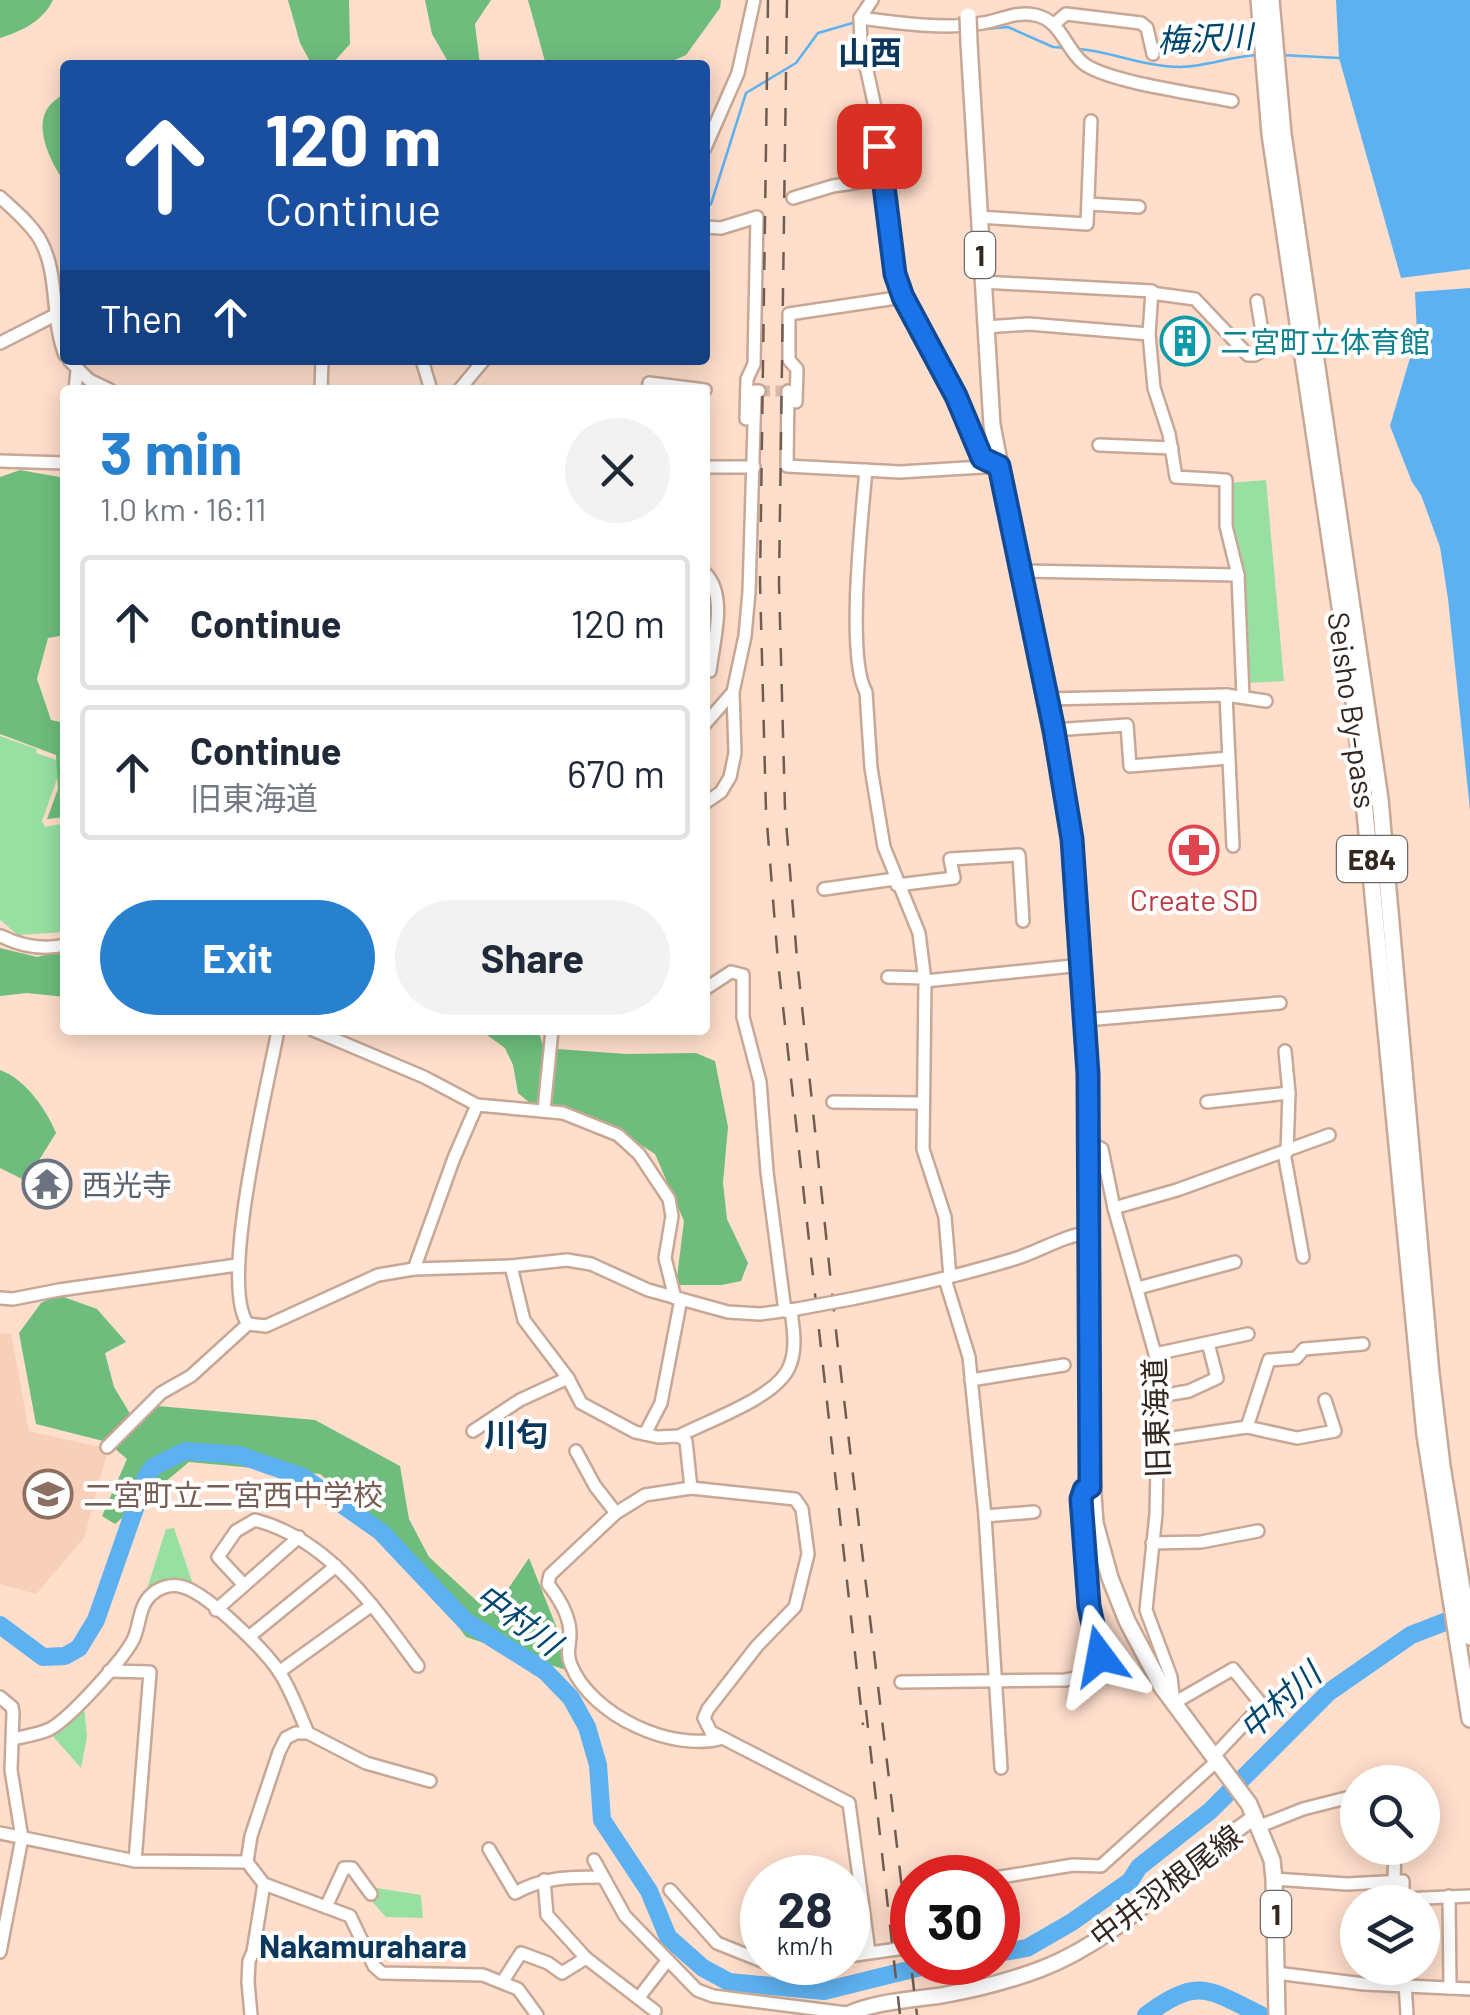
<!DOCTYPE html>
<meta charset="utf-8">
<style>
body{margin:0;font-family:Barlow,"Noto Sans JP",sans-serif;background:#f2f2f3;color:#1f2937;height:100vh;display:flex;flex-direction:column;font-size:38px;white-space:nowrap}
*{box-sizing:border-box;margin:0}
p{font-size:32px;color:#747a83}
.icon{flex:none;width:55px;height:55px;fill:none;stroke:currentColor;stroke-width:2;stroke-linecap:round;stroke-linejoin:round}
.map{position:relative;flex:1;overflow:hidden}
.drawer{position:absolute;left:60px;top:385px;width:650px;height:650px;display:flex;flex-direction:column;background:#fff;border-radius:10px;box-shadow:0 5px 25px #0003}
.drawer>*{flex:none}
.guide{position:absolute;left:60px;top:60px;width:650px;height:305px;border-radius:10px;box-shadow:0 5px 25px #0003;background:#1a4fa0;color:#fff;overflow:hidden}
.fabs{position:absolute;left:1340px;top:1765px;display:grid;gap:20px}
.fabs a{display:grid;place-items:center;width:100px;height:100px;border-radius:50%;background:#fff;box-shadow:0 5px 25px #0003;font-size:50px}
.speed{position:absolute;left:740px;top:1855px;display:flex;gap:20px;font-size:50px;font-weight:700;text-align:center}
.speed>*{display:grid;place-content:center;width:130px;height:130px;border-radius:50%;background:#fff;box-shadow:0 5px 25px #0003;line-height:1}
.speed small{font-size:25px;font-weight:400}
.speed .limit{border:15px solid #d22;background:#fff;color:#111}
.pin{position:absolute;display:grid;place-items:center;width:85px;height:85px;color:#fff;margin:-42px;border-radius:20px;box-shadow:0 5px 15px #0006}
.me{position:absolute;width:110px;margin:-55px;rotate:347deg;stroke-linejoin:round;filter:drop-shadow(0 0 8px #0008)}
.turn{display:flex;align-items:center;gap:35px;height:210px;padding:0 40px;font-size:45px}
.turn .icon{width:130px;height:130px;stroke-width:2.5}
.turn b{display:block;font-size:70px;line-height:85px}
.then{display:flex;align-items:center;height:95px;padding:0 40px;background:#0003;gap:20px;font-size:38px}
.round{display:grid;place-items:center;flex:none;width:105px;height:105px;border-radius:52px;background:#f2f2f3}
.overview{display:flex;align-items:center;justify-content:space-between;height:170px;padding:0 40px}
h1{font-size:60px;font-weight:700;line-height:75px;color:#2781ce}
.button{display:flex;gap:20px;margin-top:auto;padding:20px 40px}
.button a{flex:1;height:115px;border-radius:60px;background:#2781ce;color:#fff;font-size:40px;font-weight:700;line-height:115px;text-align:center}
.button a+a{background:#f2f2f3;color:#1f2937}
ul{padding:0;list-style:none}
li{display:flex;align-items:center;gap:30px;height:135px;margin:0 20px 15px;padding:0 20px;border:5px solid #e0e1e3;border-radius:10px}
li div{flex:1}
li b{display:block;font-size:38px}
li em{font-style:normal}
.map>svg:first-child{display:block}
</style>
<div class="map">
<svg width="1470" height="2015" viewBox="0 0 1470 2015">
<rect width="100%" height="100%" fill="#ffdecb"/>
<!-- built -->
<path fill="#f8cfb9" d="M11 1333 29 1431 108 1449 84 1538 36 1594 0 1584V1334Z"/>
<!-- green -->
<g fill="#97e0a2">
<path d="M1266 480 1284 681 1246 683 1238 548 1232 531 1229 483Z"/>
<path d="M0 736 37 749 36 753 63 762 42 821 45 827 65 823V932L18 935 0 920Z"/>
<path d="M174 1528 193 1584 163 1581 146 1592 166 1529Z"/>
<path d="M84 1705 87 1737 81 1768 50 1733Z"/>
<path d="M377 1888 421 1895 423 1918 386 1917 367 1896Z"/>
</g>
<!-- forest -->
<g fill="#6ebd7c">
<path d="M0 0H53C43 21 22 31 0 38Z"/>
<path d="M288 0H349L350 44 332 64 312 65 300 43Z"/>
<path d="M425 0H491L475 24 480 65H450L432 34Z"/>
<path d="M528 0H721L720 8 686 55 663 65H546Z"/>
<path d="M65 93V183C53 166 35 132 46 111 50 103 58 98 65 93Z"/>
<path d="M20 470 65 478V635L48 638 37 679 51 720 65 723V817L47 819 58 789 56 755 0 734V477Z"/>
<path d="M0 948 37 957 65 950V997L27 993 0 996Z"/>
<path d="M480 1030H538L544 1048 626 1054 696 1053 715 1061 728 1127 723 1183 727 1219 748 1263 741 1281 722 1285H676L684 1221 655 1154 605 1122 544 1115 518 1093 513 1065 505 1048Z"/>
<path d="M0 1070C25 1079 46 1109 56 1133L26 1181 0 1168Z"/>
<path d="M58 1295 97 1309 126 1342 105 1353 114 1387 138 1427 158 1406 315 1420 400 1466 409 1519 429 1557 491 1614 529 1558 562 1641 569 1671 466 1637 387 1529 320 1474 189 1462 115 1524 102 1516 127 1459 107 1442 36 1424 19 1333 41 1303Z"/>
</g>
<!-- water -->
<g fill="#5db1f0">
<path d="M1336 0H1470V269L1401 278 1339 58Z"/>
<path d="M1470 288V810L1448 599 1440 547 1421 495 1412 482 1390 426 1417 334 1415 292Z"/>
</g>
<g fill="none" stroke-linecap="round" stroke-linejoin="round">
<!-- stream -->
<g stroke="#5db1f0" stroke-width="2.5">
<path d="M973 30 1008 27 1053 47 1066 48"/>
<path d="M1079 49C1113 52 1145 67 1180 67 1206 67 1231 56 1258 55"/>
<path d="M1281 55 1339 58"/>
<path d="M705 208 711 204 746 93 796 63 818 33 856 22"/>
</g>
<!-- river -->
<g stroke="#5db1f0" stroke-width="18">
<path d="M0 1625 43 1657 65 1656 79 1648 96 1620 146 1477 153 1467 185 1451 239 1455 303 1477 381 1532 465 1621 545 1671 571 1698 587 1727 598 1765 602 1820 649 1891 668 1937 703 1968 729 1982 824 1991 941 1962"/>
<path d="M998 1953 1027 1948 1072 1922 1130 1881 1139 1867 1210 1811 1329 1692 1411 1635 1468 1613"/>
<path d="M1146 2015C1199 1977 1206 1988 1261 2015"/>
</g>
<!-- minor-tunnel -->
<path stroke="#d6b9a9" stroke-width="11" stroke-dasharray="11 5.5" stroke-linecap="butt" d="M759 391H788"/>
<!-- minor casing -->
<g stroke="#c7a896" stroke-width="16">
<g id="minor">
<path d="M872 0 860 18 861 43 876 112 882 189 895 274 912 317 957 396 982 457 999 466"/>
<path d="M860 18C899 23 944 30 983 23 1002 20 1015 11 1035 15 1061 20 1065 48 1083 63 1106 82 1199 94 1232 101"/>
<path d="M1054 24 1066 14 1141 23 1147 28 1153 54"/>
<path d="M705 148 738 73 754 0"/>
<path d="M0 197C14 210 29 222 39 238 60 273 50 317 65 355"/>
<path d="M793 198 833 186 881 179"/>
<path d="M1088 204 1139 207"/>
<path d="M978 217 1087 224 1091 121"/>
<path d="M705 227 721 228 757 217 754 364 747 379 746 419"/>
<path d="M982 282 1152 291 1149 334 1154 388 1169 434 1176 477 1226 480V526L1238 575 1243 697"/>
<path d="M1151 293 1195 299 1248 355H1255L1262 350 1264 344 1257 301"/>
<path d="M985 327 1029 324 1149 334"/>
<path d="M0 343 65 310"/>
<path d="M69 360 89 380 110 390"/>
<path d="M422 360 431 390"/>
<path d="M75 390 77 371"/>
<path d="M321 390 322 360"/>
<path d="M459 390 484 360"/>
<path d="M648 390 649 383 705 390"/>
<path d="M788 391 787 466 900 472 999 466"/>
<path d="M796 402 797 369 789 360V314L903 297"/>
<path d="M1099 445 1172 448"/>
<path d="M0 461 65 463"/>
<path d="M705 467H754"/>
<path d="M866 470C862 514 846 658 866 692L871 768 884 847 919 933 925 981 923 1149 945 1217 950 1277"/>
<path d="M1021 571 1238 575"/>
<path d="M705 573C728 595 713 643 710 671"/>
<path d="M1226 695 1233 846"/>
<path d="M1047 699 1226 695 1266 701"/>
<path d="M705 724 733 692"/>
<path d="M1053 730 1127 725 1130 766 1229 758"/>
<path d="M705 803 721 792 730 777 735 753 733 692 745 636 749 592 755 391H759"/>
<path d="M897 885 954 878 950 859 1019 855 1023 921"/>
<path d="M824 889 895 879"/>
<path d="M1 936C21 946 43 950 65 945"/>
<path d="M888 977 924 978"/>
<path d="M925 981 1082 965"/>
<path d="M705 989 731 972 743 975V1017L760 1082 767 1172 785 1311"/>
<path d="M1086 1020 1280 1003"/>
<path d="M278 1030C268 1085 218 1285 248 1324L266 1326 378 1275 414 1269 511 1266 567 1260 591 1264 648 1290 728 1312 760 1314 797 1309"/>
<path d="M313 1030 424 1077 477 1105 563 1113 618 1135 639 1154 669 1199 672 1216 665 1258 675 1298"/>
<path d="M1285 1051 1289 1093 1287 1152"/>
<path d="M833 1102 922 1103"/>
<path d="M1207 1102 1289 1093"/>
<path d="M544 1110 552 1030"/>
<path d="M1090 1143 1102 1149 1114 1208 1159 1368 1156 1514 1146 1610 1171 1677 1174 1703 1233 1669 1262 1705 1215 1755"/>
<path d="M1284 1153 1303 1257"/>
<path d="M1114 1208 1177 1190 1329 1135"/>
<path d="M511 1266 524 1320 568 1378 581 1403 635 1432 658 1437 679 1436 686 1441 691 1488"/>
<path d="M414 1269 454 1158 477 1105"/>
<path d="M945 1279 969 1357 985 1516 1001 1768"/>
<path d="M1138 1288 1235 1262"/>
<path d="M0 1298 13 1299 59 1290 237 1265"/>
<path d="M851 1299C905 1288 958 1276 1011 1260 1039 1252 1061 1236 1091 1232"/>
<path d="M1155 1354 1248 1334"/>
<path d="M971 1380 1064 1365"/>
<path d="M1160 1396 1189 1391 1217 1378 1208 1343"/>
<path d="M1247 1427 1269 1360 1296 1358 1304 1349 1363 1344"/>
<path d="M473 1431 520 1400 568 1378"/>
<path d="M645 1434 661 1403 681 1299"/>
<path d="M679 1436C709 1420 779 1397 790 1365 797 1347 793 1328 791 1310"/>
<path d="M1159 1440 1247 1427 1297 1438 1335 1431 1325 1400"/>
<path d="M107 1447 161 1393 191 1376 248 1324"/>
<path d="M576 1451 595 1486 616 1513"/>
<path d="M985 1516 1034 1512"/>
<path d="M1152 1543 1201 1542 1258 1531"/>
<path d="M244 1585 218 1557 236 1531 255 1520C329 1539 374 1607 418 1666"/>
<path d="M216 1610 299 1537"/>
<path d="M250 1636 336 1566"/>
<path d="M109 1671 150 1672 135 1861"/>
<path d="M279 1672 372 1605"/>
<path d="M901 1682 1065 1680C1084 1677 1089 1671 1100 1657L1089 1606 1081 1499 1084 1491 1090 1487"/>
<path d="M0 1697 12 1707 13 1713 11 1770 22 1838 0 1952"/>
<path d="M723 1738C672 1753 591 1715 571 1665 566 1653 570 1646 570 1634 570 1616 559 1598 548 1584L550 1575 616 1513 645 1495 691 1488 795 1499 802 1509 808 1554 795 1607 757 1646 708 1709 704 1718 711 1732 849 1803 869 1952"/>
<path d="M13 1739C25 1736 40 1734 50 1729 70 1718 125 1658 134 1638 140 1624 139 1606 151 1595 158 1588 170 1584 179 1586 204 1589 263 1649 278 1670 291 1689 299 1713 308 1733"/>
<path d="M430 1781 366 1763 308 1733H296L286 1738 279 1752 251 1836 247 1862 264 1884 350 1916 374 1966 382 1973 483 1975 518 1989 537 2015"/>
<path d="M1260 1826 1303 1809 1358 1795"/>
<path d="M0 1833 135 1861 247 1862"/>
<path d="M489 1849 515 1893C543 1877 570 1877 602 1877"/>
<path d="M594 1860 625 1916 697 1990 713 1996 847 2013"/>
<path d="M995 1878 1073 1865 1101 1866 1218 1760"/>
<path d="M1274 1879 1347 1884 1403 1881V1902"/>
<path d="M544 1880 547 1915 586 1958"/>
<path d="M1394 1881 1395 1848"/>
<path d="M670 1890 717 1943 762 1961"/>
<path d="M1449 1896 1450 1988"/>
<path d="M1403 1899 1470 1896"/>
<path d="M326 1907 344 1868H352L371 1894"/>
<path d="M848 1956 912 1947"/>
<path d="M1404 1968 1407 2015"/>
<path d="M1276 1973 1364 1984 1470 1989"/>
<path d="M503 1981 521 1953 548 1963 562 1973 586 1958 655 2011"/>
<path d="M640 1996 667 1961"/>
<path d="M251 2015 248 1982 249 1961 253 1952 264 1884"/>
</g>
</g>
<!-- major casing -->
<g stroke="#c7a896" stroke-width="19">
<path id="major" d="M846 2015C875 2001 912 2000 944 1995 977 1989 1009 1981 1041 1969 1123 1938 1183 1865 1255 1817"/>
</g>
<!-- highway casing -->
<g stroke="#c7a896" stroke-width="20">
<g id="highway">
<path d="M1259 0 1270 134 1355 708 1425 1435 1470 1719"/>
<path d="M1271 0 1283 134 1380 799 1431 1374 1442 1466 1470 1637"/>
<path d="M969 43 992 425 1072 839 1089 1074 1091 1232 1088 1423 1095 1523 1110 1578 1127 1621 1162 1687 1249 1804 1272 1860 1274 1879 1277 2015"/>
</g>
</g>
<!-- minor -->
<use href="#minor" stroke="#fff" stroke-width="11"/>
<!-- major -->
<use href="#major" stroke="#fff" stroke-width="14"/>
<!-- highway -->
<use href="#highway" stroke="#fff" stroke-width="15"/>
<!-- rail -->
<g stroke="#705d52" stroke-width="2.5" stroke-dasharray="18 18" stroke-linecap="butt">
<path d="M768 0 760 582 766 811 778 962 863 1725"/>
<path d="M787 0 779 583 785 809 797 959 837 1340 917 2015"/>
<path d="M866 1710 900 2015"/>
</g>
<!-- minor-bridge casing -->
<g stroke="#c7a896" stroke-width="16" stroke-linecap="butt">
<path id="minor-bridge" d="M797 1309 851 1299"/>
</g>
<!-- highway-bridge casing -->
<g stroke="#c7a896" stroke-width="20" stroke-linecap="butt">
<path id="highway-bridge" d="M968 16 969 43"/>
</g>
<!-- minor-bridge -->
<use href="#minor-bridge" stroke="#fff" stroke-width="11"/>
<!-- highway-bridge -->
<use href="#highway-bridge" stroke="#fff" stroke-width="15"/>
</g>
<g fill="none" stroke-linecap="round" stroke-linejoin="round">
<!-- route casing -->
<g stroke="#114b97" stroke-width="25">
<path id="route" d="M879 146 895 274 903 297 956 396 982 458 999 466 1054 730 1072 839 1088 1074 1090 1487 1084 1490 1081 1499 1089 1606 1100 1656"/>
</g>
<!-- route -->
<use href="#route" stroke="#1a73e8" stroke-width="18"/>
</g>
<!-- icons -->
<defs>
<g id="building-ring" transform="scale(2.5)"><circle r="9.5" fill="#fff" stroke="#0f9aa8" stroke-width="1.5"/><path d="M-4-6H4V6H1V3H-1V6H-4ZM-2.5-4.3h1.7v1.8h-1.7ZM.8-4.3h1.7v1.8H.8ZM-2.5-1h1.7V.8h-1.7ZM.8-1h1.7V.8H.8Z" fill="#0f9aa8"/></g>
<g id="pharmacy-ring" transform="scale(2.5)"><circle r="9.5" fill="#fff" stroke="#e0444e" stroke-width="1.5"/><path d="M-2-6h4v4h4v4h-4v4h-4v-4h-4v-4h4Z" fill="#e0444e"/></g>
<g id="temple-ring" transform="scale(2.5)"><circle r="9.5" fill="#fff" stroke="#6b7280" stroke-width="1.5"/><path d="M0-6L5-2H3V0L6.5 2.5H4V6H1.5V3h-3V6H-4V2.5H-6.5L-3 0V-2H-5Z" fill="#6b7280"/></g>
<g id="school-ring" transform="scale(2.5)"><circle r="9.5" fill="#fff" stroke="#8d6e63" stroke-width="1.5"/><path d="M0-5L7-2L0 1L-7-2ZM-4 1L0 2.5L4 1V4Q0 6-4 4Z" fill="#8d6e63"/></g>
</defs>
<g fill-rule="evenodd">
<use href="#building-ring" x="1185" y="341"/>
<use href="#pharmacy-ring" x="1194" y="850"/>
<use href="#temple-ring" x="47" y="1184"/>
<use href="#school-ring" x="48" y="1494"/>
</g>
<g text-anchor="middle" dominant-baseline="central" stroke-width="8" stroke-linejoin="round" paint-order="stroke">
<!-- shield labels -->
<g fill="#fff" stroke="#716863" stroke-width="2.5">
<rect x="965" y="232" width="30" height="46" rx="8"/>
<rect x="1337" y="836" width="70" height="46" rx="8"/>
<rect x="1261" y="1891" width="30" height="46" rx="8"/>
</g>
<g font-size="28" font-weight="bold" fill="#342720">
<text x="980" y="255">1</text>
<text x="1372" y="859">E84</text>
<text x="1276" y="1914">1</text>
</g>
<!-- culture labels -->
<g font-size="30" fill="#0d838f" stroke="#fff" text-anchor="start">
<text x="1220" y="341">二宮町立体育館</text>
</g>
<!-- street labels -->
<g font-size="30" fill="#342720" stroke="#fff">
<text transform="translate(1353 710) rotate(82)">Seisho By-pass</text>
<text transform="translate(1155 1418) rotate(-92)">旧東海道</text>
<text transform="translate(1165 1885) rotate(-37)">中井羽根尾線</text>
</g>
<!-- health labels -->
<g font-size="30" fill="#be3a42" stroke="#fff">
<text x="1194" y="899">Create SD</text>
</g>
<!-- worship labels -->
<g font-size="30" fill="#5b616d" stroke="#fff" text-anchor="start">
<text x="82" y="1184">西光寺</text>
</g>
<!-- education labels -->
<g font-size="30" fill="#785e54" stroke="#fff" text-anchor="start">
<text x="83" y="1494">二宮町立二宮西中学校</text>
</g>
<!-- water labels -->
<g font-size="32" font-style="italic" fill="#01466f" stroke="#fff">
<text transform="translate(1205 37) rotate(-3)">梅沢川</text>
<text transform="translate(519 1618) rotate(36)">中村川</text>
<text transform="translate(1279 1700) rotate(-42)">中村川</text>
</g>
<!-- neighbourhood labels -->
<g font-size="32" font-weight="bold" fill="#0b375c" stroke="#fff">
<text x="870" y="51">山西</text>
<text x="516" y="1433">川匂</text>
<text x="363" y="1945">Nakamurahara</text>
</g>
</g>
</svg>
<div class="fabs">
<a><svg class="icon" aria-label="search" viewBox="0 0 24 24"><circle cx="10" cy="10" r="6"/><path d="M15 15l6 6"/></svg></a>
<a><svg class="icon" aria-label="layers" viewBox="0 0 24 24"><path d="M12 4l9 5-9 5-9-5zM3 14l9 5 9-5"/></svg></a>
</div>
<div class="speed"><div>28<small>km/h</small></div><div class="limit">30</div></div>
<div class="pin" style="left:879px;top:146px;background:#d93025"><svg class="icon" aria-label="arrive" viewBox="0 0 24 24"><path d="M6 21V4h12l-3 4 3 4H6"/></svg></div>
<svg class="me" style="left:1100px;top:1656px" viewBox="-20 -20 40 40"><path d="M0-17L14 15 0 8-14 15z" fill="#1a73e8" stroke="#fff" stroke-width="4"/></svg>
<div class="guide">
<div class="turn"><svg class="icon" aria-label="ahead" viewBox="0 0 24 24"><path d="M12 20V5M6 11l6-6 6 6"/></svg><div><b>120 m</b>Continue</div></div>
<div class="then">Then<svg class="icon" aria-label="ahead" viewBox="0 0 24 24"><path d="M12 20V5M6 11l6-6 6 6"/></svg></div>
</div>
<section class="drawer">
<div class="overview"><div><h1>3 min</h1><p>1.0 km · 16:11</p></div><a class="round"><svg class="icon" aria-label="close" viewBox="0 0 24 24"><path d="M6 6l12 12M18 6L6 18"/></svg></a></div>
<ul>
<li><svg class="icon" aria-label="ahead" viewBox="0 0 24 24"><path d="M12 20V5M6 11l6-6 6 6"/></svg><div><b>Continue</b></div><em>120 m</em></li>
<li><svg class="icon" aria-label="ahead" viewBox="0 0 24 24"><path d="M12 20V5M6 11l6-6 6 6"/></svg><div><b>Continue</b><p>旧東海道</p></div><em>670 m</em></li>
</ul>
<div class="button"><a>Exit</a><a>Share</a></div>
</section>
</div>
